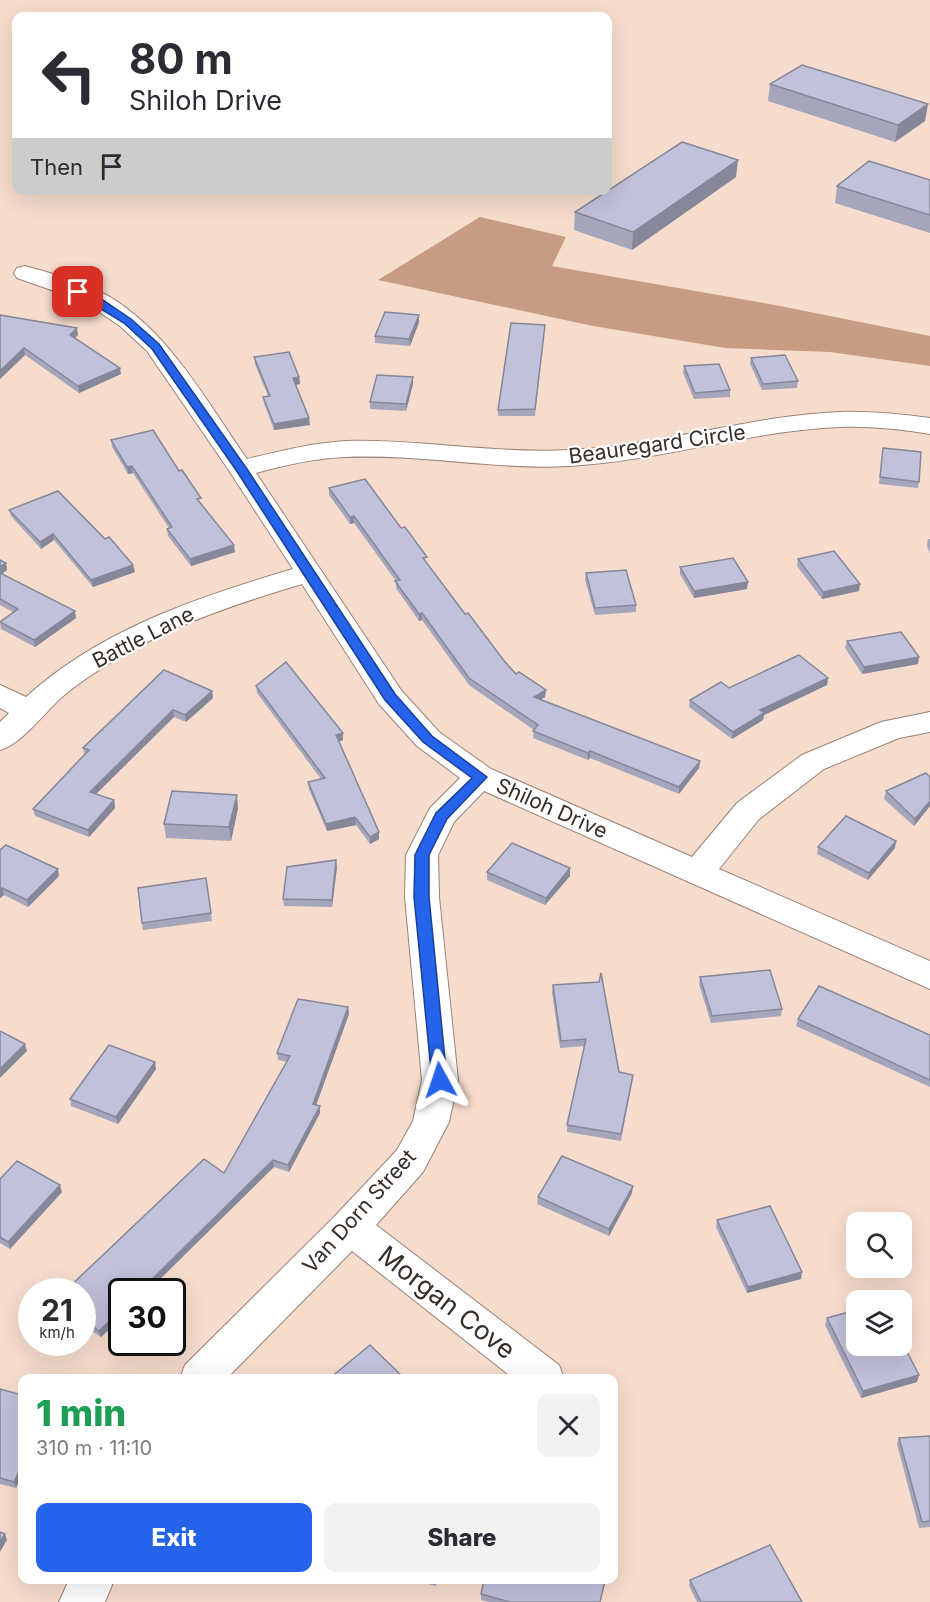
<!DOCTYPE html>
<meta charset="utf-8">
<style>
body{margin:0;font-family:Inter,sans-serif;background:#f2f2f3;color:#2b2b33;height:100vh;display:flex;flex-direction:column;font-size:22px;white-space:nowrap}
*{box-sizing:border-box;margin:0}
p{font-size:20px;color:#7c7c81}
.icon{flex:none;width:33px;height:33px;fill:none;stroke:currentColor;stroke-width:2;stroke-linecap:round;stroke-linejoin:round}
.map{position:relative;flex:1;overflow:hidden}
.drawer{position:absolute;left:18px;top:1374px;width:600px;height:210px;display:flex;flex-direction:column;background:#fff;border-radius:12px;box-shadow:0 6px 24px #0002}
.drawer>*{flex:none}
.top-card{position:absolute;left:12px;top:12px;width:600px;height:183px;border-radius:12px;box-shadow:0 6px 24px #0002;background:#fff;color:#2b2b33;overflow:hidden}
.fabs{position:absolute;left:846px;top:1212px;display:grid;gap:12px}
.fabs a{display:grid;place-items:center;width:66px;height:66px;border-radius:12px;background:#fff;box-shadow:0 6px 24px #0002;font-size:30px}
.speed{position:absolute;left:18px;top:1278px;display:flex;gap:12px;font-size:30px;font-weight:700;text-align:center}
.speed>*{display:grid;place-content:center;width:78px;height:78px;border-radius:50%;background:#fff;box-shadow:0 6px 24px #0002;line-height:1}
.speed small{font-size:15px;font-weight:400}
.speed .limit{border:3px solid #111;border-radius:9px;background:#fff;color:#111}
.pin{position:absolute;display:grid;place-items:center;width:51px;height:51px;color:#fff;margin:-26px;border-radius:12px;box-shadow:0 3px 9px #0006}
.me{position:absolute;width:66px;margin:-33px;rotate:355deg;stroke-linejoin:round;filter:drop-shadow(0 0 4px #0008)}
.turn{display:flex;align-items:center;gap:21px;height:126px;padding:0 18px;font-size:27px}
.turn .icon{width:78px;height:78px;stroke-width:2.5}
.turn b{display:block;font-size:42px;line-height:51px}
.then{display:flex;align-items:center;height:57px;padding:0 18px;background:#0003;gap:12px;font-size:22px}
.round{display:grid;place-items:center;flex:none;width:63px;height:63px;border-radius:12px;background:#f2f2f3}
.overview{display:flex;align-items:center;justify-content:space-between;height:102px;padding:0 18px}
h1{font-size:36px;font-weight:800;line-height:45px;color:#1e9e55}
.cta{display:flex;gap:12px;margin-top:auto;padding:12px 18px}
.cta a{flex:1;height:69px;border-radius:12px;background:#2563eb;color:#fff;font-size:24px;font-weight:800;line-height:69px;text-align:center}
.cta a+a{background:#f2f2f3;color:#2b2b33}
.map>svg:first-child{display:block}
</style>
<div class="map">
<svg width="930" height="1602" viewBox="0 0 930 1602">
<rect width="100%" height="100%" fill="#f6dccd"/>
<!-- forest -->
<path fill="#c89c82" d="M480 217 566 237 552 266 775 305 930 336V366L830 352 725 348 593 326 378 280Z"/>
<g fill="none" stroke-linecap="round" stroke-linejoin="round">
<!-- minor casing -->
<g stroke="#9a8275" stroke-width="2">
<g id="minor">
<path d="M25 266C47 272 79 281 99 291 166 325 206 401 247 459 280 451 312 443 346 441 420 439 494 454 569 450 660 446 748 416 839 412 870 411 900 414 930 418V434C900 429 870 426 839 427 748 431 660 461 569 466 494 470 420 454 346 457 315 458 286 465 256 473L401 690 439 732 491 769 692 857 737 803 802 755 881 722 930 712V732L899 738 824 769 759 819 719 869 930 961V989L484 791 454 822 438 855 439 897 458 1080 449 1122 423 1172 376 1225 559 1365 564 1378H513L352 1251 227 1378H180L185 1365 336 1215 397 1150 413 1121 422 1080 405 897 406 855 430 808 460 778 417 746 379 704 302 584C235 604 166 627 107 665 91 675 76 685 62 697 44 713 22 744 0 750V722L9 713 0 708V685L26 697C101 629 198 597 293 569L228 469 147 351 120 326 83 301 17 278 14 273 17 268Z"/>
<path d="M69 1580H114L105 1602H59Z"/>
</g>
</g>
<!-- minor -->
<use href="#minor" fill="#fff" fill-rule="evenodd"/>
</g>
<!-- wall -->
<g fill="#a5a6bb">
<path d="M770 84 925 121 895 142 768 101Z"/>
<path d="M736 177 632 250 574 230 575 212Z"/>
<path d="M930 180V233L835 203 837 186Z"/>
<path d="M0 315 78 335 75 338 121 374 79 393 25 355 0 379Z"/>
<path d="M419 322 410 346 375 343V336Z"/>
<path d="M545 325 535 416H498V410Z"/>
<path d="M254 357 299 377 300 384 296 385 310 425 274 430 264 403 263 397 268 396 255 364Z"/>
<path d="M751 358 798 381 797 388 762 390 750 364Z"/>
<path d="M684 366 730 390V397L694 399 683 373Z"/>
<path d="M413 377V384L406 411 370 409V402Z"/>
<path d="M111 440 202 505 235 552 191 566 168 536 167 529 169 528 133 473 128 474 112 447Z"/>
<path d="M883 448 919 482 918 488 879 484Z"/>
<path d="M329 488 427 564 465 614 516 674 546 690 545 697 540 700 700 761 699 768 679 794 590 758 588 760 533 738 534 730 469 685 422 620 419 621 396 588V581L354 523 350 524 329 495Z"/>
<path d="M9 510 135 572 93 587 54 540 41 549 11 516Z"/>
<path d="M928 539H930V553L927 546Z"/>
<path d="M798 559 859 591 822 599 797 566Z"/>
<path d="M0 560 6 563 7 570 2 574 76 618 35 647 1 629 0 621 13 612 0 605Z"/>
<path d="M680 567 747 589 694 598 680 574Z"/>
<path d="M586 573 636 605V612L595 615 585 580Z"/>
<path d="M847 641 918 664 862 674 845 648Z"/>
<path d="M828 678 827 685 764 715 763 720 732 739 689 707 690 700 729 688Z"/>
<path d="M256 686 343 740 339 742 379 839 370 844 356 825 327 831 309 789 308 782 321 779 257 693Z"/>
<path d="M212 691 213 698 186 722 174 717 96 794 114 800 115 808 89 837 35 816 33 809 85 755 83 748Z"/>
<path d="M930 777V806L914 826 884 799 886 791Z"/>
<path d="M238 808 231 841 166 838 164 824Z"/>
<path d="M896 841 895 848 868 880 817 854 818 847Z"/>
<path d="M0 850 59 876 28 907 4 895 0 898Z"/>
<path d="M337 867 332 907 284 906 283 899Z"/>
<path d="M570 868V876L545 905 487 880V872Z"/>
<path d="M206 878 212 921 143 930 142 923Z"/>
<path d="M700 977 782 1009 781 1016 711 1023 699 984Z"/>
<path d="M553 985 619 1072 632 1082 621 1141 567 1132V1125L585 1046 560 1048 552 992Z"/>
<path d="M348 1007 349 1014 316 1105 320 1113 289 1172 274 1167 122 1292V1317L101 1337 82 1324V1292L224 1173 287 1062 278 1060 277 1053Z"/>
<path d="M798 1019 930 1035V1087L796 1026Z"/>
<path d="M156 1069 118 1124 71 1106 70 1099Z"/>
<path d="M0 1179 62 1192 10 1249 0 1243Z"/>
<path d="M632 1193 609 1236 537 1204 538 1197Z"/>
<path d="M717 1220 801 1279 747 1293 716 1227Z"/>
<path d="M827 1318 919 1375 917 1382 861 1398 825 1325Z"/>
<path d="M0 1389 16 1488 0 1484Z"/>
<path d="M930 1436V1527L919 1528 897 1444 899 1438Z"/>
<path d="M413 1580H437L436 1586Z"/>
<path d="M484 1580H606L600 1602H489L481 1600V1594Z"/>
<path d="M690 1580 802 1602H697L689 1586Z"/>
</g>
<!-- shaded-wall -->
<g fill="#868799">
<path d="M928 104 925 121 895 142 898 125Z"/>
<path d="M738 160 736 177 632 250 633 232Z"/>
<path d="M419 315V322L410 346 409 339Z"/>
<path d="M77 328 78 335 72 341 70 335Z"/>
<path d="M24 348 25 355 0 379V371Z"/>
<path d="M120 368 121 374 79 393 78 386Z"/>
<path d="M299 377 300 384 294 385 293 378Z"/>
<path d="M413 377V384L406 411V404Z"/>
<path d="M309 418 310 425 274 430V424Z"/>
<path d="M132 466 133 473 128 474 127 467Z"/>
<path d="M354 516V523L350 524V517Z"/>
<path d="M53 534 54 540 41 549 40 542Z"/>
<path d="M234 545 235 552 191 566 190 559Z"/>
<path d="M6 563 7 570 0 575V567Z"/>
<path d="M133 565 135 572 93 587 91 580Z"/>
<path d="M748 582 747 589 694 598V591Z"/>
<path d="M860 584 859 591 822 599 823 592Z"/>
<path d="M75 611 76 618 35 647 34 640Z"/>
<path d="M422 613V620L419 621V614Z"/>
<path d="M919 657 918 664 862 674 864 667Z"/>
<path d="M828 678 827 685 764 715 763 720 732 739 733 732 760 710Z"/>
<path d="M546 690 545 697 533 704 534 697Z"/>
<path d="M212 691 213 698 186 722 185 715Z"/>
<path d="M173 710 174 717 91 799 90 792Z"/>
<path d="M343 733V740L337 742 336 735Z"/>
<path d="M590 751V758L588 760V753Z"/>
<path d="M700 761 699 768 679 794V787Z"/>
<path d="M237 795 238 808 231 841 229 827Z"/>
<path d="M114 800 115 808 89 837 88 830Z"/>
<path d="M930 801V806L914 826 915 819Z"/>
<path d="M355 817 356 825 327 831 326 824Z"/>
<path d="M379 832V839L370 844V837Z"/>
<path d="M896 841 895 848 868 880 869 873Z"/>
<path d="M336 860 337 867 332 907V900Z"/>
<path d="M570 868V876L545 905 546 898Z"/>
<path d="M58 869 59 876 28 907 27 900Z"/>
<path d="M2 888 4 895 0 898V890Z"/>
<path d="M348 1007 349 1014 314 1111 313 1104Z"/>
<path d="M25 1044 27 1051 0 1078V1069Z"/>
<path d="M155 1062 156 1069 118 1124 116 1117Z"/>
<path d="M320 1106V1113L289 1172 288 1165Z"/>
<path d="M273 1160 274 1167 147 1292H139Z"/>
<path d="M60 1185 62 1192 10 1249 8 1242Z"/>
<path d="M633 1186 632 1193 609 1236V1229Z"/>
<path d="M802 1272 801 1279 747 1293 748 1287Z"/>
<path d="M122 1309V1317L101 1337 99 1331Z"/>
<path d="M919 1375 917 1382 861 1398 863 1391Z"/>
<path d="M22 1465V1476L16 1488 14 1482Z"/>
<path d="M5 1534 7 1540 0 1552V1542Z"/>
</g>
<!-- building -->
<g fill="#c0c1da" stroke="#868799" stroke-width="1.5">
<path d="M802 65 928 104 898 125 770 84Z"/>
<path d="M682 142 738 160 633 232 575 212Z"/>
<path d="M869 161 930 180V215L837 186Z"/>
<path d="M385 312 419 315 409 339 375 336Z"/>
<path d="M0 315 77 328 70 335 120 368 78 386 24 348 0 371Z"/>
<path d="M511 323 545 325 535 409 498 410Z"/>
<path d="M289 352 299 377 293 378 309 418 274 424 263 397 270 396 254 357Z"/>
<path d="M785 355 798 381 763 384 751 358Z"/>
<path d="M719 364 730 390 695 393 684 366Z"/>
<path d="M377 375 413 377 406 404 370 402Z"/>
<path d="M153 430 179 471 182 470 201 498 197 499 234 545 190 559 167 529 172 527 132 466 127 467 111 440Z"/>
<path d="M883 448 921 452 919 482 880 477Z"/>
<path d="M365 479 401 528 405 527 427 557 423 558 465 614 468 613 505 662 516 674 519 672 546 690 534 697 700 761 679 787 590 751 588 753 533 731 538 725 469 678 422 613 419 614 395 581 400 580 354 516 350 517 329 488Z"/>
<path d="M58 491 105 539 109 537 133 565 91 580 53 534 40 542 9 510Z"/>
<path d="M834 551 860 584 823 592 798 559Z"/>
<path d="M733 558 748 582 694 591 680 567Z"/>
<path d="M0 560 6 563 0 567Z"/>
<path d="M626 570 636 605 595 608 586 573Z"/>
<path d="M0 573 75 611 34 640 0 622 18 609 0 599Z"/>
<path d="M901 632 919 657 864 667 847 641Z"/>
<path d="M799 655 828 678 760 710 764 713 733 732 690 700 721 682 729 688Z"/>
<path d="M286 662 343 733 336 735 379 832 370 837 355 817 326 824 308 782 325 778 256 686Z"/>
<path d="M164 670 212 691 185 715 173 710 90 792 114 800 88 830 33 809 89 750 83 748Z"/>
<path d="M926 773 930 777V801L915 819 886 791Z"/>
<path d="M172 791 237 795 229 827 164 824Z"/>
<path d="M846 816 896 841 869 873 818 847Z"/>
<path d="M512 843 570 868 546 898 487 872Z"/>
<path d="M6 845 58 869 27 900 2 888 0 890V850Z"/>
<path d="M336 860 332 900 283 899 287 867Z"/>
<path d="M206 878 211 913 142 923 138 888Z"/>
<path d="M770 970 782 1009 712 1016 700 977Z"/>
<path d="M601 973 619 1072 633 1075 621 1134 567 1125 586 1039 561 1041 553 985 599 982Z"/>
<path d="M819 986 930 1035V1080L798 1019Z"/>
<path d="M298 999 348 1007 313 1104 320 1106 288 1165 273 1160 139 1292H122V1309L99 1331 82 1318V1292H64L204 1159 224 1173 290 1056 277 1053Z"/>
<path d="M0 1031 25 1044 0 1069Z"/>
<path d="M109 1045 155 1062 116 1117 70 1099Z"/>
<path d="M562 1156 633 1186 609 1229 538 1197Z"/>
<path d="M17 1161 60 1185 8 1242 0 1237V1179Z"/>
<path d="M770 1206 802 1272 748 1287 717 1220Z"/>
<path d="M856 1310V1346H902V1342L919 1375 863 1391 827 1318Z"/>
<path d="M370 1345 404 1378H330Z"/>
<path d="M0 1389 22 1395V1465L14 1482 0 1478Z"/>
<path d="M930 1436V1521L922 1522 899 1438Z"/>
<path d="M0 1532 5 1534 0 1542Z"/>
<path d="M770 1545 802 1602H701L690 1580Z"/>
<path d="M484 1580H605L600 1602H510L481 1594Z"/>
</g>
<!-- route -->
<path fill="#2563eb" stroke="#184099" stroke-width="1.5" d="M78 289 94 294 131 319 159 344 247 469 395 694 432 736 487 777 447 819 429 855V897L447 1080 445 1085 440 1086 434 1085 432 1080 414 897 415 855 436 813 472 778 423 742 385 700 236 470 152 349 124 323 73 292Z"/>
<g text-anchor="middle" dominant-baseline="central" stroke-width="4.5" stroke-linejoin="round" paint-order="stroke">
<!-- street labels -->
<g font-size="21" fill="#372d27" stroke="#fff">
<text transform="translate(657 444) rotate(-8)">Beauregard Circle</text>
<text transform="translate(143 637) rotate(-27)">Battle Lane</text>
<text transform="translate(552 808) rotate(24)">Shiloh Drive</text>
<text transform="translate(359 1211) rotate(-48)">Van Dorn Street</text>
</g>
<!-- near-street labels -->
<g font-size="26" fill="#372d27" stroke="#fff">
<text transform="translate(447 1302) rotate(38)">Morgan Cove</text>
</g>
</g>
</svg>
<div class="fabs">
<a><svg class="icon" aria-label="search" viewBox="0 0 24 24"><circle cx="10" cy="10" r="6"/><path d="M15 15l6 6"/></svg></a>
<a><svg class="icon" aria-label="layers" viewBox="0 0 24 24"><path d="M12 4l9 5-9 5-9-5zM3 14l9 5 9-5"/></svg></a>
</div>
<div class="speed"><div>21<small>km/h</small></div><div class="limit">30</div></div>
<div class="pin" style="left:78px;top:292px;background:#d93025"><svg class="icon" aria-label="arrive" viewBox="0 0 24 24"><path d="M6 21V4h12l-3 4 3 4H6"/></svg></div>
<svg class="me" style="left:440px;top:1080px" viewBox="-20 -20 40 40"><path d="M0-17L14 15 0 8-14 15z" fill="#2563eb" stroke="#fff" stroke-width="4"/></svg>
<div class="top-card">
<div class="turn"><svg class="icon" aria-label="left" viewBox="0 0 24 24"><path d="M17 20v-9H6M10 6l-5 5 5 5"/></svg><div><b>80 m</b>Shiloh Drive</div></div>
<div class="then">Then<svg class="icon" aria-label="arrive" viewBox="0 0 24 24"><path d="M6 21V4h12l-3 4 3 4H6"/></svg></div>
</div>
<section class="drawer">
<div class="overview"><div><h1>1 min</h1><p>310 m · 11:10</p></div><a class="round"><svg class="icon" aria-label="close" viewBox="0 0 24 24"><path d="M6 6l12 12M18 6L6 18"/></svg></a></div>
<div class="cta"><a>Exit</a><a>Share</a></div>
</section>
</div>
